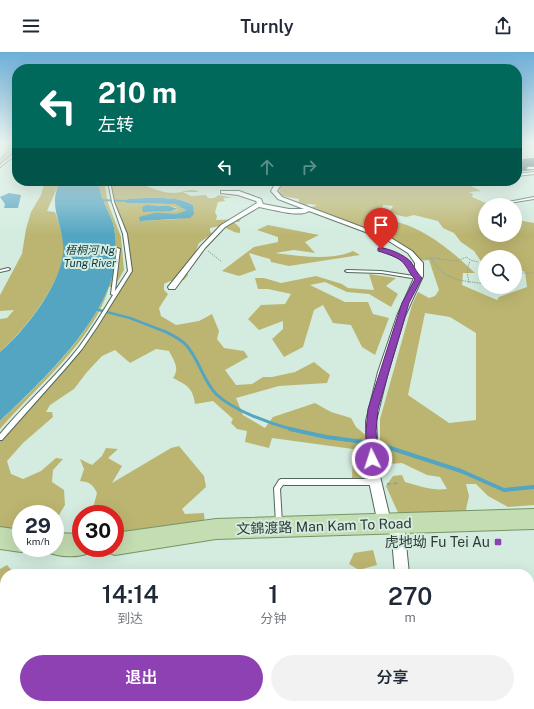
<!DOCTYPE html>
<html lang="zh">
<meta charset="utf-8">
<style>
body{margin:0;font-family:"Public Sans","Noto Sans SC",sans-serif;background:#f2f2f3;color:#1f2937;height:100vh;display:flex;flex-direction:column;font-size:15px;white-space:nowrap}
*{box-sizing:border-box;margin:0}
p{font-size:13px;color:#747a83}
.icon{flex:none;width:22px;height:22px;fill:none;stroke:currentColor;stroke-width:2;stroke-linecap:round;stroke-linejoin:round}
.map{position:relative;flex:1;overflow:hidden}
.details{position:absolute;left:0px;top:517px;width:534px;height:140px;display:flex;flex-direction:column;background:#fff;border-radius:16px 16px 0 0;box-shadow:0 4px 16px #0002}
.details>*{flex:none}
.banner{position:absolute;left:12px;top:12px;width:510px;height:122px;border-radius:16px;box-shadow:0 4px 16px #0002;background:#00695c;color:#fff;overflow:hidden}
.fabs{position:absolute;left:478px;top:146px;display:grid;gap:8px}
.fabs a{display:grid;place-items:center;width:44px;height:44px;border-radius:50%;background:#fff;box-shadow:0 4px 16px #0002;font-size:20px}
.speed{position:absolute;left:12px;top:453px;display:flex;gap:8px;font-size:20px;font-weight:700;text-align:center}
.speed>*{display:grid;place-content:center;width:52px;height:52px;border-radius:50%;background:#fff;box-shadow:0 4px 16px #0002;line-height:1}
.speed small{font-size:10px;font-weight:400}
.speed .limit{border:6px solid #d22;background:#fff;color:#111}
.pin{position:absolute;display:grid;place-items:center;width:34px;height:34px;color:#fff;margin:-41px -17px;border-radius:50% 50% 50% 0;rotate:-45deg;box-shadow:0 0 4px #0007}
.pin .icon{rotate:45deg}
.me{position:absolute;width:44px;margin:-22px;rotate:356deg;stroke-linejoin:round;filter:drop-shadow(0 0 3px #0008)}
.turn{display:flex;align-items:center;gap:14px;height:84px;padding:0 20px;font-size:18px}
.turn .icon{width:52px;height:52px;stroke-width:2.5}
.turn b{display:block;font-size:28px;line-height:34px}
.lanes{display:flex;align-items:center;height:38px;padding:0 20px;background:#0003;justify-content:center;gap:20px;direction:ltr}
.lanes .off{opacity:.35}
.eta{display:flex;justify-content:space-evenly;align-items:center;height:68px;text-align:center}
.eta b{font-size:24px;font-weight:600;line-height:28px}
.cta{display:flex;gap:8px;margin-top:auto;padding:8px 20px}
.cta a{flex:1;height:46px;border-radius:24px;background:#8d41b2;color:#fff;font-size:16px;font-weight:600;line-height:46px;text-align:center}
.cta a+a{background:#f2f2f3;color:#1f2937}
header{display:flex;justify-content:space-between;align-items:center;height:52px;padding:0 20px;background:#fff;font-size:18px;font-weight:600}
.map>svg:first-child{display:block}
</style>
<header><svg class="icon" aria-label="menu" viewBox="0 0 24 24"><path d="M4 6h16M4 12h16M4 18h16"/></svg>Turnly<svg class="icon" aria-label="share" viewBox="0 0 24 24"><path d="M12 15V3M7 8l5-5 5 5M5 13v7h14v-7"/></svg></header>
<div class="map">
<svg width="534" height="657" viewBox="0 0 534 657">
<rect width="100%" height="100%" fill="#d3ecdf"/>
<!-- green -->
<g fill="#bcb571" fill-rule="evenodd">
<path d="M6 91H17V98L8 106 11 108 0 112C0 103 5 99 6 91Z"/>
<path d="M45 129H60L47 159 55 160C59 172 64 185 64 198 63 230 23 280 0 300V267L7 266 14 258 0 259V243L22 202 26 177 31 160 41 143Z"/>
<path d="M99 129H104L108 151 121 185 124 218 115 234 109 235C95 287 35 336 0 377V369C41 331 117 260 116 199 116 190 115 174 111 166 106 154 99 143 99 129Z"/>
<path d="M109 129H144L143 133C152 136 163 141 174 141 183 141 190 135 199 140H183L191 144 206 143 208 146H214L219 143 232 146H223L225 149 218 150 215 160 217 164 216 168 241 167 239 170H234L240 176V181C226 179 226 171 210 176V179L212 182 199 191 194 204 187 210 185 214 188 223 184 228 170 229 164 232V238L168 242 159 256 161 264 176 273 199 269 212 262 219 279 217 287 224 296 244 299 248 305 225 318 236 333 252 332 263 325H272L295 320 314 310 330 323 327 331 279 334 236 346 243 363 265 376 273 365 315 351 331 360 351 366 356 375 368 385 360 396 371 415 367 426 352 428 353 397 272 386 269 396 245 390 247 379 237 377 231 371 233 367 213 349 195 352C193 336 187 333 173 326 180 316 174 309 169 299L156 297 130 311 115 298 102 304 87 320 74 337 50 353 46 360H52L53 365 23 391 7 409 11 422 23 427 41 419 56 406 63 407 53 418 52 430 64 438 65 453 59 463 55 464V462H21V484L0 481V386L83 291 130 219 121 172 113 150ZM168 146 185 149 193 153 179 167 140 169 179 162 186 158 185 156 175 152 127 151 128 147ZM147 153H158L175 155 178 158 145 160Z"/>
<path d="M285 129H461L481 139 469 140 473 142 472 145 490 153H485V183H515V165L523 169 534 171V453L508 455 488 444 476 432H466L469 444 465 462 400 465 386 434 393 424 402 423 405 430C419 434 433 439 447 437L440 425 427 423 402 411 390 412 387 409 388 395 380 389V367L412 253 418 240 429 246 435 244 439 238 429 208 418 209 412 200 391 186 305 158 317 153 309 152 298 155 299 147 282 144 279 141 280 134ZM383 153 393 154 390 159 397 163 406 165 414 163 438 169 443 176 454 181 461 190 474 199 483 212H485V205H515V216L525 220 527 235 499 245 497 248 462 233 463 221H475C449 196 417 170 381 167ZM425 261 450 265 476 281V368L449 371 408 343Z"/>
<path d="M268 173 319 183 305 190 315 201 294 198 275 201C297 204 333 209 353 199L360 203 289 214 271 210 270 207 249 201 256 218 239 224 222 219 254 195 278 190V185L257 178Z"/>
<path d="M369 222 396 226 386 234 398 242 391 255 369 242 347 240 325 230 310 233 345 250H368L373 262 389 266 375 303 362 295 351 273 333 271 323 253 314 258 303 295 284 305 272 287 283 277V269L259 278 248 267 261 253 285 252 291 242 268 237H258L255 226H264L281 231 316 224 342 232 348 236 374 238Z"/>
<path d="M179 394 204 424 206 435 182 457 185 462 204 461 205 475 115 481V462H83L93 456 97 441C93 432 89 430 80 429L84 417 80 407 92 413 102 404 106 396 118 397 108 406 122 414 112 431 171 396Z"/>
<path d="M373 498 377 513 359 518 349 512 354 501Z"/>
<path d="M7 513 14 521 39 517 83 520 84 522H5V563H0V517Z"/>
<path d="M529 550H534V657H366L368 652H529Z"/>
<path d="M5 641V652H58L51 657H0Z"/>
<path d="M87 652H171L168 657H87Z"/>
</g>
<!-- water -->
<g fill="#54a5c1">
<path d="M60 129H99C99 143 106 154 111 166 115 174 116 190 116 199 117 260 41 330 0 369V300C25 279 67 226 63 192 61 167 48 155 60 129Z"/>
<path d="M9 141 21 143 18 156H4L5 152 0 145Z"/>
<path d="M147 146C162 146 180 145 193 153L194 162 190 166 140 169 139 165C144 164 149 162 154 161 165 160 176 165 186 158L175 152 126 151 128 147Z"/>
<path d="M147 153 169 154 178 157 170 159 143 160 142 155Z"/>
</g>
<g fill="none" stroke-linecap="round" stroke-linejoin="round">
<!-- stream-far4 -->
<path stroke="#54a5c1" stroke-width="1.5" d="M0 107 8 101 11 91"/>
<!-- stream-far3 -->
<path stroke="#54a5c1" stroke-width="2" d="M99 148 129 149"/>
<!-- stream-far2 -->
<path stroke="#54a5c1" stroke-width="2.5" d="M95 257 130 266 166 280"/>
<!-- stream-far1 -->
<path stroke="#54a5c1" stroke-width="3" d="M164 279C172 283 181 287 187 294 199 308 203 328 216 342 234 359 271 372 294 378"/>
<!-- stream -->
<g stroke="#54a5c1" stroke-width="4">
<path d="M290 377 326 385 364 390"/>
<path d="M384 394 461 419 504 438 534 435"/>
</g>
</g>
<!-- building -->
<path fill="#0e4342" d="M534 106V114H528L526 117 532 118 517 120V111L522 110 523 107Z"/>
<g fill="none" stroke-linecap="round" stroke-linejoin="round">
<!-- lane casing -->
<g stroke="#51675c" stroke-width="2">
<g id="lane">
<path d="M17 99V101L0 115V113Z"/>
<path d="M521 107 522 109 517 110V108Z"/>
<path d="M528 115H534V117H527Z"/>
<path d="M534 120V122L517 124V122Z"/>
<path d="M108 129H110L114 150 127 182 132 219 97 275 82 297 65 317 2 388H0V382C25 352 55 326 79 295 91 279 102 261 113 243L111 242 117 196 120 197 115 239 128 219 123 182 112 150Z"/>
<path d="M496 129H498V130L496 131Z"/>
<path d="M534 145V147L509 151 508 150Z"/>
<path d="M380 196H382C390 200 399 202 406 207 412 212 413 221 420 225V227H418L381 221 347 220 345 219 347 218 381 219 414 224 407 212 403 208 383 199 380 198Z"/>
<path d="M8 216 10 217 9 218 0 220V218Z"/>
<path d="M281 427H375L377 428 378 430 377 432 375 433H283L280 437 282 471 281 473 279 474 277 473 276 471 274 436 279 428Z"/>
<rect x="0" y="579" width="5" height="8"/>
</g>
</g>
<!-- street casing -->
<g stroke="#51675c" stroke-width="2">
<g id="street">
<path d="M277 129H283L277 139 282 145 391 186 412 199 423 211V224L405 264 388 320 376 369 379 420 391 470 392 468 397 466 402 468 404 472 409 522H395L391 475 385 478 380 476 378 472 367 420 366 369 378 320 397 264 415 224V211L408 201 387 188 309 159C300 166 271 157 259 155L225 175 205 196 175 237H169L168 235 201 194 221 173 257 151 256 149 238 143 221 141V139H239L261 147 263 152 289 157H304L278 147 271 139Z"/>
<path d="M358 652H377L375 657H356Z"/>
</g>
</g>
<!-- secondary casing -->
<g stroke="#51675c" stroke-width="2">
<path id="secondary" d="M0 91H3L2 93 0 94Z"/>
</g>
<!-- primary casing -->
<g stroke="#769564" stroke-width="2">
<g id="primary">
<path d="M534 457V477L216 487 115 503 107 500 106 496H115V481L216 467Z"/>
<path d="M0 475 21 478V496L29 497 21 500 0 497Z"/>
<path d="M55 481 81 482V496H91L89 501C76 506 60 505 47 500L46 496H55Z"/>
</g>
</g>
<!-- path-far1 -->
<g stroke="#90a399" stroke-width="1" stroke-dasharray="1.5 1" stroke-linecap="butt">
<path d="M208 199 222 210"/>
<path d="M426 206H431C445 230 461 228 485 232"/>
<path d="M431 206 456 209 467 205 470 208 478 210"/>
<path d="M515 224 518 221H534"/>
<path d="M469 231 467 219 470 209"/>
</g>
<!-- path -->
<path stroke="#90a399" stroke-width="2" stroke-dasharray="4 2.5" stroke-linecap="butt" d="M387 432 399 431"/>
<!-- lane -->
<use href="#lane" fill="#fff" fill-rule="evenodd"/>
<!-- street -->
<use href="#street" fill="#fff" fill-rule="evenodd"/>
<!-- secondary -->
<use href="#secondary" fill="#e1eed8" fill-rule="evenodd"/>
<!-- primary -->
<use href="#primary" fill="#c4ddb2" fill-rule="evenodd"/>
</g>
<!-- sky -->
<linearGradient id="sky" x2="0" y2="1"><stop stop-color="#6daed8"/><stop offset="0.5" stop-color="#ebf6f1"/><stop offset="1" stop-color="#ebf6f1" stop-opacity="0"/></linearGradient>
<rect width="534" height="183" fill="url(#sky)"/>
<!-- route -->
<path fill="#8d41b2" stroke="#5c2a74" d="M378 196C387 195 405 203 411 210 415 216 417 221 422 226L409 251 378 357 376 379 378 407 376 410 372 411 369 410 367 407 366 379 368 357 402 251 415 227C410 223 409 218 405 213 400 205 387 202 378 199Z"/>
<!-- markers -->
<rect fill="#8d41b2" stroke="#d3ecdf" stroke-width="1.5" x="494" y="486" width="8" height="8" rx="2"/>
<g text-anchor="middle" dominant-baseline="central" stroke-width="4" stroke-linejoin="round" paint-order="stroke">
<!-- far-water labels -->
<g font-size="11" font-style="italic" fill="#0f3642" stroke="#d3ecdf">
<text x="90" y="198">梧桐河 Ng<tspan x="90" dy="13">Tung River</tspan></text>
</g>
<!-- near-street labels -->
<g font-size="14" fill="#303934" stroke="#d3ecdf">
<text transform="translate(324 474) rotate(-2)">文錦渡路 Man Kam To Road</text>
</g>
<!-- near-poi labels -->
<g font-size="14" fill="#303934" stroke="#d3ecdf" text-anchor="end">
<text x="490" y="490">虎地坳 Fu Tei Au</text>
</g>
</g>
</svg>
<div class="fabs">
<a><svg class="icon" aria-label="sound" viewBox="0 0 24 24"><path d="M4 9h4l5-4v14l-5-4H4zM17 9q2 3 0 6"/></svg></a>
<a><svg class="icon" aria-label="search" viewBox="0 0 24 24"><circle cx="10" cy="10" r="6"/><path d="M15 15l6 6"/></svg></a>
</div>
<div class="speed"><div>29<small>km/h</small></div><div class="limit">30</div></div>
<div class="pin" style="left:381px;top:197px;background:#d93025"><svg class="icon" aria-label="arrive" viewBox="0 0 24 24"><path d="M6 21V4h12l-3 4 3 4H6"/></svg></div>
<svg class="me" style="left:372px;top:407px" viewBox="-20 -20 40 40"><circle r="17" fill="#8d41b2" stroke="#fff" stroke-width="3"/><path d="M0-11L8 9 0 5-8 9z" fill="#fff"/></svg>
<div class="banner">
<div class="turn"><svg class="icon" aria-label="left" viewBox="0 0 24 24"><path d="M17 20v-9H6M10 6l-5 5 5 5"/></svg><div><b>210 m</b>左转</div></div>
<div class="lanes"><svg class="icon" aria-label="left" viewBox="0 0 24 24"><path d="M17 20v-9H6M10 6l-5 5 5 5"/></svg><svg class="icon off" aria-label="ahead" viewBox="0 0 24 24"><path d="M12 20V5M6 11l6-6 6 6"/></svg><svg class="icon off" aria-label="right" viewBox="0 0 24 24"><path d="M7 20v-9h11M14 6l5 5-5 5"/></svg></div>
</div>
<section class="details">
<div class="eta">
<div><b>14:14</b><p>到达</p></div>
<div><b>1</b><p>分钟</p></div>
<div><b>270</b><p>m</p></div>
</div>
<div class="cta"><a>退出</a><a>分享</a></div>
</section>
</div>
